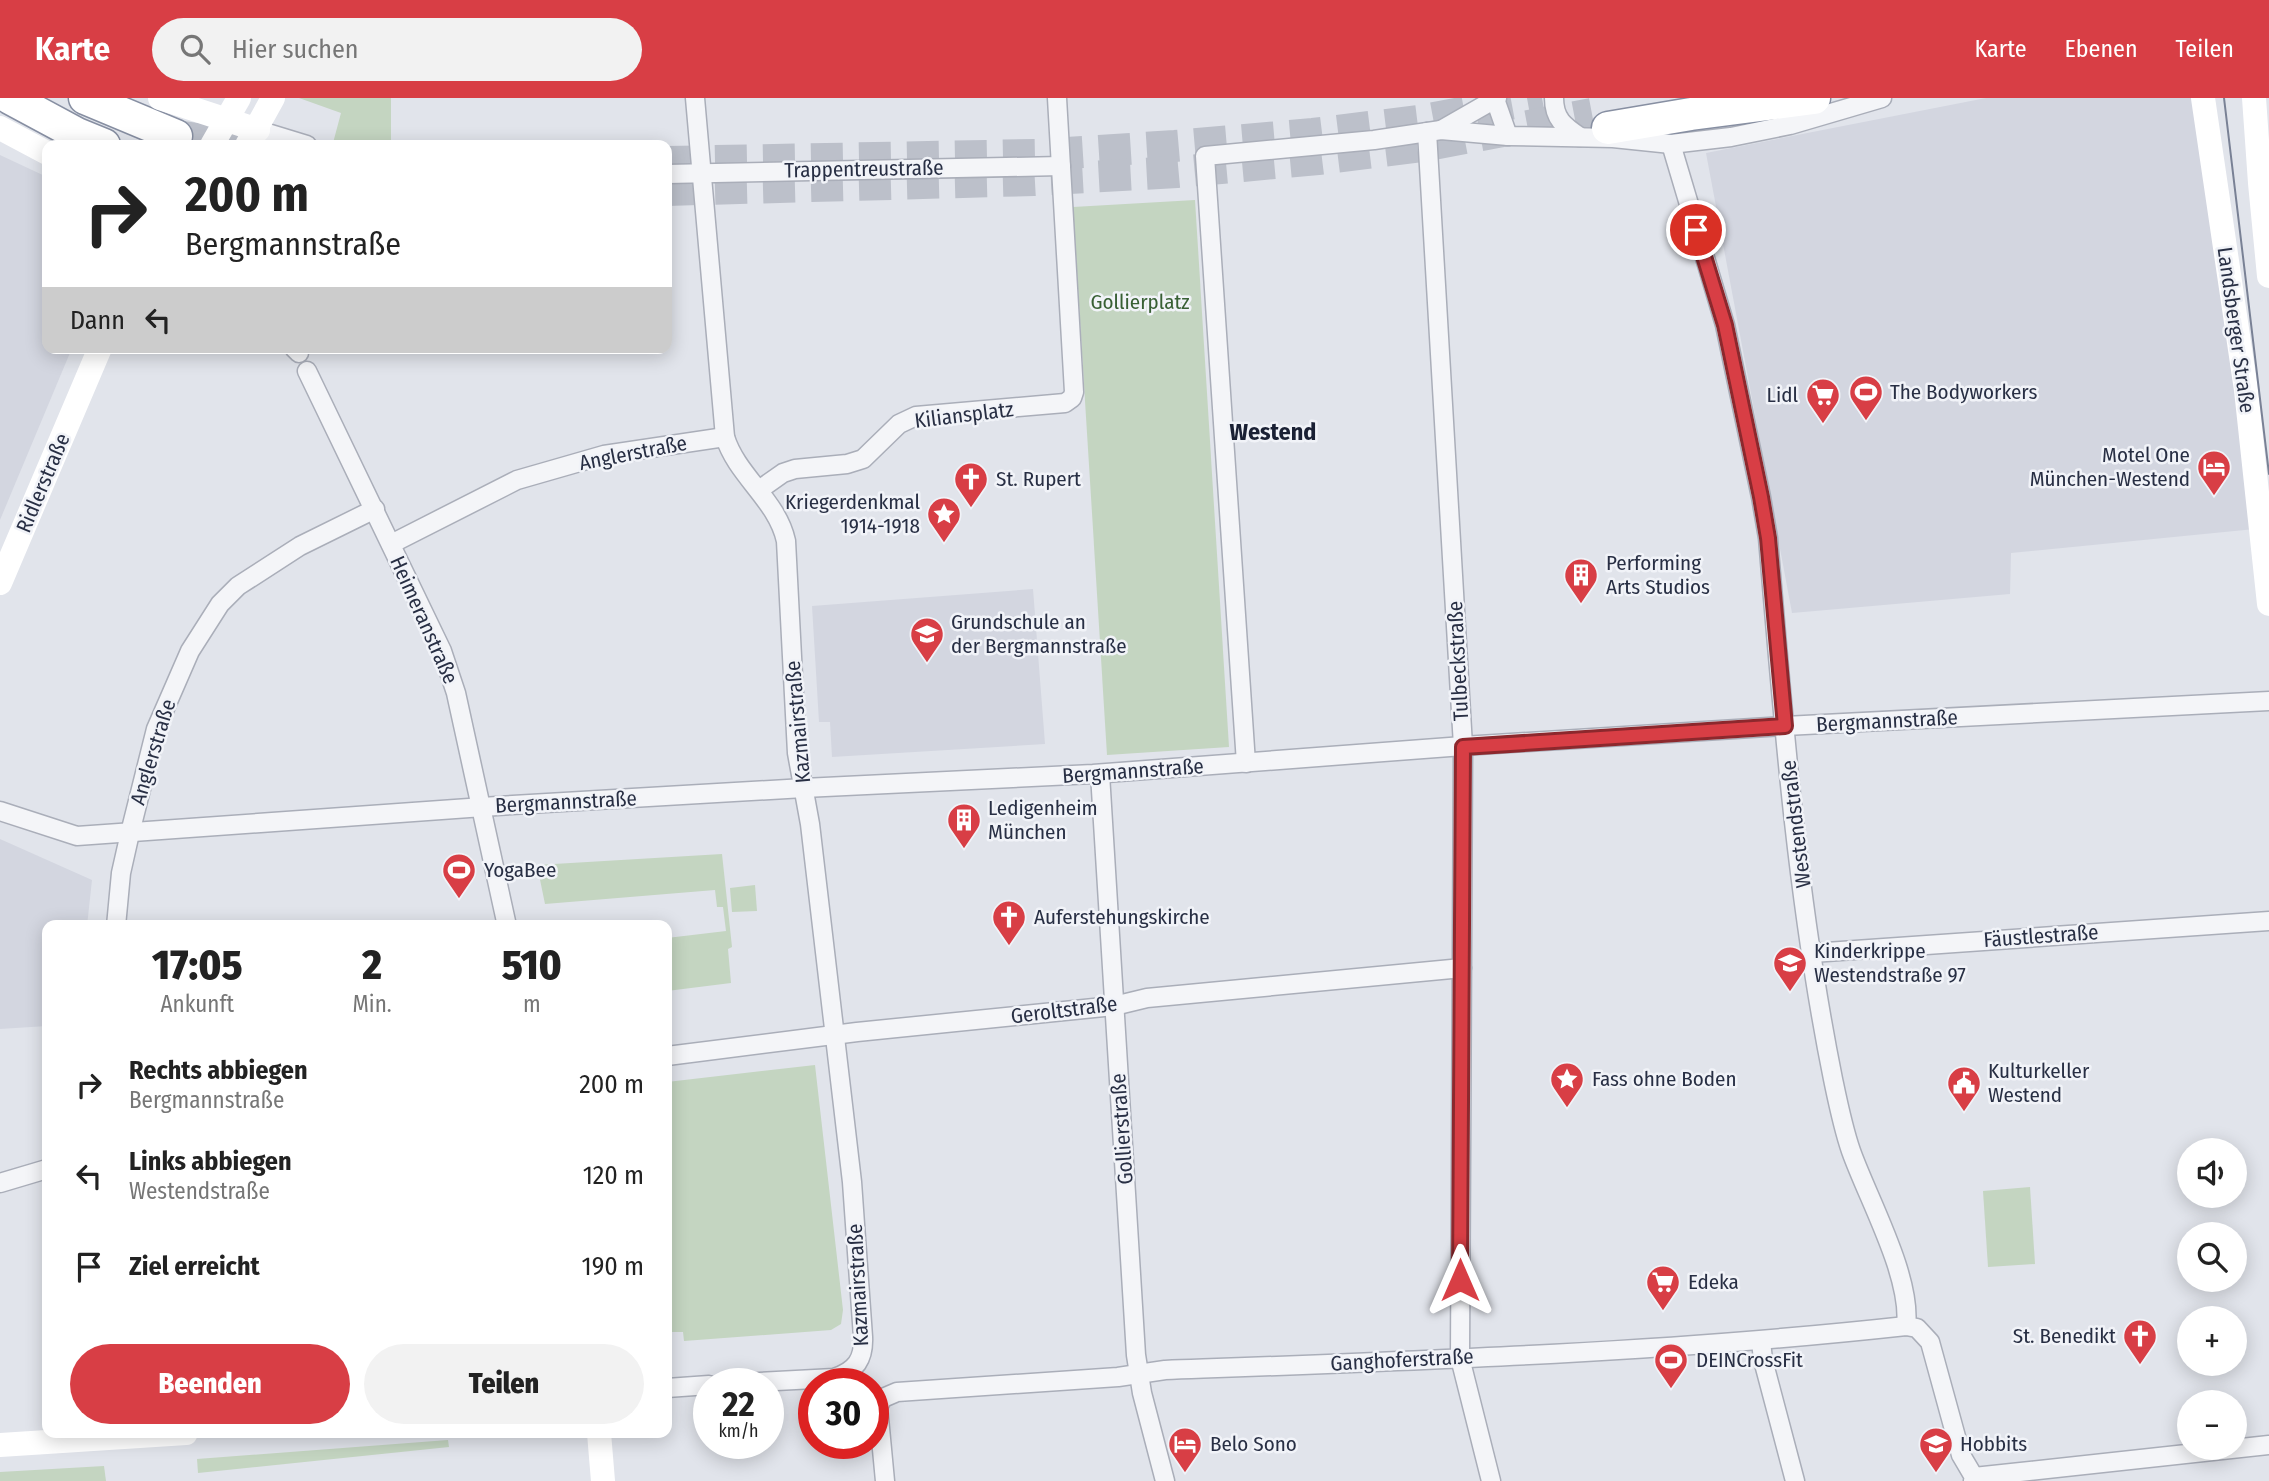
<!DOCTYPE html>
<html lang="de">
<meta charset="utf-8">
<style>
body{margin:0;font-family:"Fira Sans Condensed",sans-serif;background:#f2f2f2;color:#222;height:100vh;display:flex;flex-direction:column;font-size:26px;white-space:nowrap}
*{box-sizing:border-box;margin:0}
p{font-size:23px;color:#767676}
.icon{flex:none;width:38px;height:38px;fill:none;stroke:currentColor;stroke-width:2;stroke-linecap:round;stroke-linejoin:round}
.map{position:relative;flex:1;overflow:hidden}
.panel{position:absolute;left:42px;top:822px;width:630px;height:518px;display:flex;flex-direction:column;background:#fff;border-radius:14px;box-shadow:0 4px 18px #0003}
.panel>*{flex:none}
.hud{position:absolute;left:42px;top:42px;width:630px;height:214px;border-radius:14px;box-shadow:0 4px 18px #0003;background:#fff;color:#222;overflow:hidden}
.fabs{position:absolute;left:2177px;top:1040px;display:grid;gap:14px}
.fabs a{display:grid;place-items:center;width:70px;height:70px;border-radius:50%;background:#fff;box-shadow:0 4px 18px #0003;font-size:35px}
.speed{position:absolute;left:693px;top:1270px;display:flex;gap:14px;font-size:35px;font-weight:700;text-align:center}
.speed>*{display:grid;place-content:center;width:91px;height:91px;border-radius:50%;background:#fff;box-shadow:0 4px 18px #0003;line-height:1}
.speed small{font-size:18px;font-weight:400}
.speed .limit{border:10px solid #d22;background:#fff;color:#111}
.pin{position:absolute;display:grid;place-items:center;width:60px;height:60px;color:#fff;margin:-30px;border:4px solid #fff;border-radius:50%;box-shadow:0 2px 7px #0007}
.me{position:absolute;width:77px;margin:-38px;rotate:0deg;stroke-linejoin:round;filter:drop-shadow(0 0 5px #0008)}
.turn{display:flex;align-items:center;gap:24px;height:147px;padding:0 28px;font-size:32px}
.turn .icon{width:91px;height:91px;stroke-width:2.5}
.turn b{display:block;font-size:49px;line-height:60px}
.then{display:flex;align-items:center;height:66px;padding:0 28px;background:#0003;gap:14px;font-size:26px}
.eta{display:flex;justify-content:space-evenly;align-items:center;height:119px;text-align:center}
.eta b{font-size:42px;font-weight:800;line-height:49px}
.primary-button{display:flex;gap:14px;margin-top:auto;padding:14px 28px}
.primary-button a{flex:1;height:80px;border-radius:42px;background:#d83e45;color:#fff;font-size:28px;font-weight:800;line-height:80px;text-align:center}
.primary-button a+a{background:#f2f2f2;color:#222}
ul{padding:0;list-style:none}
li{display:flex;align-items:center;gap:21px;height:91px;padding:0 28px}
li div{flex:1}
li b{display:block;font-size:26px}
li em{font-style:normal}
header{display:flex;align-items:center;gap:42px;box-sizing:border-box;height:98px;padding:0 35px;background:#d83e45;color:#fff}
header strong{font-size:33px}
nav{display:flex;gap:38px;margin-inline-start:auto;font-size:24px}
.search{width:490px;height:63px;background:#f2f2f2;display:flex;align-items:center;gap:18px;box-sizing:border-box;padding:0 24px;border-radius:38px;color:#767676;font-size:26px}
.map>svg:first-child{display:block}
</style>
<header>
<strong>Karte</strong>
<div class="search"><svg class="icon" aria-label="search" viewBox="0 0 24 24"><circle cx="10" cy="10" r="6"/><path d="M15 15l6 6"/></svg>Hier suchen</div>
<nav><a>Karte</a><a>Ebenen</a><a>Teilen</a></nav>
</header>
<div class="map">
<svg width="2269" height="1383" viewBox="0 0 2269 1383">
<rect width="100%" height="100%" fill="#e1e4eb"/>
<!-- built -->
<g fill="#d3d6e0">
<path d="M1986 0H2208L2265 430 2011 455 2010 496 1792 515 1706 55Z"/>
<path d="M0 57 47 79V250H72L0 422Z"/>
<path d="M1033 491 1045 646 832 659 830 624H819L812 508Z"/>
<path d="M0 741 92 782 87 828H47V928L0 931Z"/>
</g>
<!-- green -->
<g fill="#c4d5c1">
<path d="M299 0H391V47H394H340L333 45 341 15Z"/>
<path d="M1195 102 1229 649 1107 657 1073 109Z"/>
<path d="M722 756 732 849 728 851 731 885 667 893V840L726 833 723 809H717L715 792 545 806 537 767Z"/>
<path d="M755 787 757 813 732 814 730 790Z"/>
<path d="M815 967 843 1212 841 1226 831 1232 684 1243 683 1234H667V984Z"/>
<path d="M2030 1089 2035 1166 1988 1169 1983 1093Z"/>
<path d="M448 1342 449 1349 198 1375 197 1361Z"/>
<path d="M104 1368 106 1383H0V1374Z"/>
</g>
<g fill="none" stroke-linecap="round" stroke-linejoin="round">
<!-- highway-tunnel -->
<g stroke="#bcc0ca" stroke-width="32" stroke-dasharray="32 16" stroke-linecap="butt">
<path d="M176 38 242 47"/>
<path d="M667 64 1035 57 1175 48 1313 36 1418 23 1542 0"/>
<path d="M667 92 1034 82 1177 74 1318 61 1423 48 1592 16"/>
</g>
<!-- street casing -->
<g stroke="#aaaeb9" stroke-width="21">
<g id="street">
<path d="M695 0 725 339C737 378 777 402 786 443L797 655 810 726 852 1084 863 1239C864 1261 856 1273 834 1280L722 1286"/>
<path d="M1554 0C1554 21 1564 28 1580 39"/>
<path d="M1495 1 1508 38"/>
<path d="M258 32 307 47"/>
<path d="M1441 32 1497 0"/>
<path d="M1427 34 1463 648 1460 1260 1491 1383"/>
<path d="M1671 46 1725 227 1761 399 1768 440C1783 621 1797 803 1833 981 1838 1005 1843 1030 1851 1053 1868 1101 1912 1179 1906 1228"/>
<path d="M667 76 1061 68"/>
<path d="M294 250 299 255"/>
<path d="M307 273 442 553 456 595 507 828"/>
<path d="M759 392 783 375 795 371 847 366 863 361 899 326 916 318 1065 305 1072 300 1074 294 1057 0"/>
<path d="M391 446 517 382 604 357 725 339"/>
<path d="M1246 665 1205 58 1374 42 1441 32 1508 38 1613 40 1671 46 1731 39 1790 27 1882 0"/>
<path d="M1100 676 1136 1257 1142 1295 1165 1383"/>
<path d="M0 713 77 738 497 708 804 690 1093 676 1463 648 1785 628 2269 603"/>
<path d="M116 828 121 775 130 735 156 631 190 553 220 506 238 488 300 448 375 411"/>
<path d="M1812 855 2269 823"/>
<path d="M667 958 857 934 1114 908 1147 900 1462 870"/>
<path d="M0 1085 47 1071"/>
<path d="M1761 1243 1763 1262 1795 1383"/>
<path d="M667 1290 709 1287"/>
<path d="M1974 1379 2269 1347"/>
<path d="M885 1383 878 1309 883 1300 897 1294 1118 1279 1165 1272C1412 1263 1660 1255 1906 1228L1917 1230 1930 1244 1961 1357 1974 1379 1973 1383"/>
</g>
</g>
<!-- highway casing -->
<g stroke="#878fa2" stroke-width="35">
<g id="highway">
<path d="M10 0 77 36 104 47"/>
<path d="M85 0 176 38"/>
<path d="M1608 30 1691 16 1814 0"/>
</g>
</g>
<!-- street -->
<use href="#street" stroke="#f4f5f8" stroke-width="18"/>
<!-- secondary -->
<g stroke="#fff" stroke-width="24">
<path d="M160 0 258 32"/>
<path d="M2203 0 2246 292 2269 506"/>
<path d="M2254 0 2260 85 2269 178"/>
<path d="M0 30 47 55"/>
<path d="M212 47 239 0"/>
<path d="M247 47 273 0"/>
<path d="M0 485 100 250"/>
<path d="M599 1335 603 1383"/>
<path d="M0 1347 186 1335"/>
</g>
<!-- highway -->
<use href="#highway" stroke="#fff" stroke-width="32"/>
<!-- tram -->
<path stroke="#798195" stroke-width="2" d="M2224 0 2269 376"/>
</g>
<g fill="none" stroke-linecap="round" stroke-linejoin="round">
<!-- route casing -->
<g stroke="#8c282d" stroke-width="18">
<path id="route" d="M1460 1182 1463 649 1785 628 1768 440 1761 399 1725 227 1696 132"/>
</g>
<!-- route -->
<use href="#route" stroke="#d83e45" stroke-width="12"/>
</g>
<!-- icons -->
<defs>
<g id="stadium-pin" transform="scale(1.75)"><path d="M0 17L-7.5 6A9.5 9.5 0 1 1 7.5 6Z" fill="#d83e45" stroke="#f1f3f8"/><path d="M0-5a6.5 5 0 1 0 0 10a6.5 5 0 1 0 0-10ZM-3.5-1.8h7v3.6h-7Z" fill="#fff"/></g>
<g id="supermarket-pin" transform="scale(1.75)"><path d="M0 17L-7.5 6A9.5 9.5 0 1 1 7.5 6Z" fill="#d83e45" stroke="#f1f3f8"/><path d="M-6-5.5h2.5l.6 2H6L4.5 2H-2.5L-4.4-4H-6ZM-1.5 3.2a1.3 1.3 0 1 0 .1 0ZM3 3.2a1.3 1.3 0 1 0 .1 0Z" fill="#fff"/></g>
<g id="hotel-pin" transform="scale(1.75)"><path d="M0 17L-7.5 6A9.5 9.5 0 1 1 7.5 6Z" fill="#d83e45" stroke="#f1f3f8"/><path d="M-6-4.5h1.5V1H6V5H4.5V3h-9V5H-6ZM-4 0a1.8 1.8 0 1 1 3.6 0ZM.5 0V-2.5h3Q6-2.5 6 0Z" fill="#fff"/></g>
<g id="church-pin" transform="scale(1.75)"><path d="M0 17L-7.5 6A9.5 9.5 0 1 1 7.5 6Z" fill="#d83e45" stroke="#f1f3f8"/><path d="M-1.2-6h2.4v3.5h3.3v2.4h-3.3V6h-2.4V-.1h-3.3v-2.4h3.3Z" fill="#fff"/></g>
<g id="sight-pin" transform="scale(1.75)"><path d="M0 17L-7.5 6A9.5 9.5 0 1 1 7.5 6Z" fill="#d83e45" stroke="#f1f3f8"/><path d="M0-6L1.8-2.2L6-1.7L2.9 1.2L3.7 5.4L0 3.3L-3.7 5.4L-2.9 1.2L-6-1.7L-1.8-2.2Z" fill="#fff"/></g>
<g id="building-pin" transform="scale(1.75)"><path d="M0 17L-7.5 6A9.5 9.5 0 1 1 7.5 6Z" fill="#d83e45" stroke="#f1f3f8"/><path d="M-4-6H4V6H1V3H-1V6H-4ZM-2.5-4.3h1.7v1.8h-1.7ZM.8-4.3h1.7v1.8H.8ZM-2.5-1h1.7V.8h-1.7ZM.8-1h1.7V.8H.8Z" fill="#fff"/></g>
<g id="school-pin" transform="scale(1.75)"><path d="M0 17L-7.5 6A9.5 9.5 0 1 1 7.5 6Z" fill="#d83e45" stroke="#f1f3f8"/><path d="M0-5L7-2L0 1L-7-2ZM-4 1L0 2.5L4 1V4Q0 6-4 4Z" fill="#fff"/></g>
<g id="civic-pin" transform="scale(1.75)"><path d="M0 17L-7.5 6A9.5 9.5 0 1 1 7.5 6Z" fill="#d83e45" stroke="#f1f3f8"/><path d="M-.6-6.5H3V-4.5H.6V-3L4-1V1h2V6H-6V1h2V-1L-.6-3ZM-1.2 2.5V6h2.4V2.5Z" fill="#fff"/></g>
</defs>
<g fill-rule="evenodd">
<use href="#stadium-pin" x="1866" y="294"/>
<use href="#supermarket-pin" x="1823" y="297"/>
<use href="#hotel-pin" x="2214" y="369"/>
<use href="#church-pin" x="971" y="381"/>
<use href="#sight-pin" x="944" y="416"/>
<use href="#building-pin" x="1581" y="477"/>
<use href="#school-pin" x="927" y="536"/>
<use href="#building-pin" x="964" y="722"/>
<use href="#stadium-pin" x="459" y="772"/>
<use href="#church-pin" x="1009" y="819"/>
<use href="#school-pin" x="1790" y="865"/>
<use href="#sight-pin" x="1567" y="981"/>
<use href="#civic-pin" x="1964" y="985"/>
<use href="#supermarket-pin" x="1663" y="1184"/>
<use href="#church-pin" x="2140" y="1238"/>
<use href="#stadium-pin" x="1671" y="1262"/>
<use href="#hotel-pin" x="1185" y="1346"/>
<use href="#school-pin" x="1936" y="1346"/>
</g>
<g text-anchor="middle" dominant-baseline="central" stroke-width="5" stroke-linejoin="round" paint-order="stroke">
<!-- street labels -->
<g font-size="21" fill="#282f44" stroke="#f1f3f8">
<text transform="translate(864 71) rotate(-1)">Trappentreustraße</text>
<text transform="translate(2236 232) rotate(82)">Landsberger Straße</text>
<text transform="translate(964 317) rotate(-7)">Kiliansplatz</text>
<text transform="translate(633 355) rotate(-11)">Anglerstraße</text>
<text transform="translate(43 385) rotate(-67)">Ridlerstraße</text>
<text transform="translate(424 522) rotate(66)">Heimeranstraße</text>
<text transform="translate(1458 563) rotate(-93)">Tulbeckstraße</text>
<text transform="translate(1887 623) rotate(-3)">Bergmannstraße</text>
<text transform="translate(798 624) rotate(-95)">Kazmairstraße</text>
<text transform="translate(153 654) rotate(-73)">Anglerstraße</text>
<text transform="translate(1133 673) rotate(-4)">Bergmannstraße</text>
<text transform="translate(566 704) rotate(-3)">Bergmannstraße</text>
<text transform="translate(1796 726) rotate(-97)">Westendstraße</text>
<text transform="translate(2041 838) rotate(-4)">Fäustlestraße</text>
<text transform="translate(1064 912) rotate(-7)">Geroltstraße</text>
<text transform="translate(1122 1031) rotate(-94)">Gollierstraße</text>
<text transform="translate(858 1187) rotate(-93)">Kazmairstraße</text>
<text transform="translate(1402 1262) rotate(-3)">Ganghoferstraße</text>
</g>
<!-- park labels -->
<g font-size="21" fill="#386034" stroke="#f1f3f8">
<text x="1140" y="204">Gollierplatz</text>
</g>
<!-- poi labels -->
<g font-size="21" fill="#282f44" stroke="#f1f3f8" text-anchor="start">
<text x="1890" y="294">The Bodyworkers</text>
<text x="1798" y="297" text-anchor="end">Lidl</text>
<text x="2190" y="357" text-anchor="end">Motel One<tspan x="2190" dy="24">München-Westend</tspan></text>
<text x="996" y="381">St. Rupert</text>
<text x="920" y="404" text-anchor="end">Kriegerdenkmal<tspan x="920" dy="24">1914-1918</tspan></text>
<text x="1606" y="465">Performing<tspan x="1606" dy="24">Arts Studios</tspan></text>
<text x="951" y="524">Grundschule an<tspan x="951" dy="24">der Bergmannstraße</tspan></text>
<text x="988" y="710">Ledigenheim<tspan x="988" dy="24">München</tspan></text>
<text x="484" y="772">YogaBee</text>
<text x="1034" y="819">Auferstehungskirche</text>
<text x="1814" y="853">Kinderkrippe<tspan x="1814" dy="24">Westendstraße 97</tspan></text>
<text x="1988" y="973">Kulturkeller<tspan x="1988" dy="24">Westend</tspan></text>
<text x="1592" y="981">Fass ohne Boden</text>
<text x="1688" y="1184">Edeka</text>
<text x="2116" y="1238" text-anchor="end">St. Benedikt</text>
<text x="1696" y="1262">DEINCrossFit</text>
<text x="1210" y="1346">Belo Sono</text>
<text x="1960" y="1346">Hobbits</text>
</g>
<!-- quarter labels -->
<g font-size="24" font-weight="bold" fill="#1a2034" stroke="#f1f3f8">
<text x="1273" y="334">Westend</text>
</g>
</g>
</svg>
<div class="fabs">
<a><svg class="icon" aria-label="sound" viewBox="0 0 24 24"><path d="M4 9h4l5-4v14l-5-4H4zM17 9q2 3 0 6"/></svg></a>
<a><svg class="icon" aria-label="search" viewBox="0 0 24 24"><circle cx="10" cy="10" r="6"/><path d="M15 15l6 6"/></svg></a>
<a>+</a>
<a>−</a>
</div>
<div class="speed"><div>22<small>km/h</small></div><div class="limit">30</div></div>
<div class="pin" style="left:1696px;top:132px;background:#d93025"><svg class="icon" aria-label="arrive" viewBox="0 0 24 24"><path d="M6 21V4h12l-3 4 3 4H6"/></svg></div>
<svg class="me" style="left:1460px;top:1182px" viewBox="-20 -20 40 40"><path d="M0-17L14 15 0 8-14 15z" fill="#d83e45" stroke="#fff" stroke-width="4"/></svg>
<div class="hud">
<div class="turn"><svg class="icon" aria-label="right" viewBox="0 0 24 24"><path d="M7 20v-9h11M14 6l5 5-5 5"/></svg><div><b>200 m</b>Bergmannstraße</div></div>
<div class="then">Dann<svg class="icon" aria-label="left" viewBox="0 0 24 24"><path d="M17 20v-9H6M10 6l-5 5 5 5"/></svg></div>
</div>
<section class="panel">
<div class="eta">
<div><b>17:05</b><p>Ankunft</p></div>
<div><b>2</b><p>Min.</p></div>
<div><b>510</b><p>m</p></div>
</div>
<ul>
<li><svg class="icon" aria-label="right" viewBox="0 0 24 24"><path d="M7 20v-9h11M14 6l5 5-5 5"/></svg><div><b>Rechts abbiegen</b><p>Bergmannstraße</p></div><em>200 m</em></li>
<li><svg class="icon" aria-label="left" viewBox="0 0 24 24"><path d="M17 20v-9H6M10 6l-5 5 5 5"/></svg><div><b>Links abbiegen</b><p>Westendstraße</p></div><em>120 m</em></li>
<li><svg class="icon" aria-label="arrive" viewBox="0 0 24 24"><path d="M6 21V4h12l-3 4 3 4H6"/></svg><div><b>Ziel erreicht</b></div><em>190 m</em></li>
</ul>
<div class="primary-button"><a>Beenden</a><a>Teilen</a></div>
</section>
</div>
